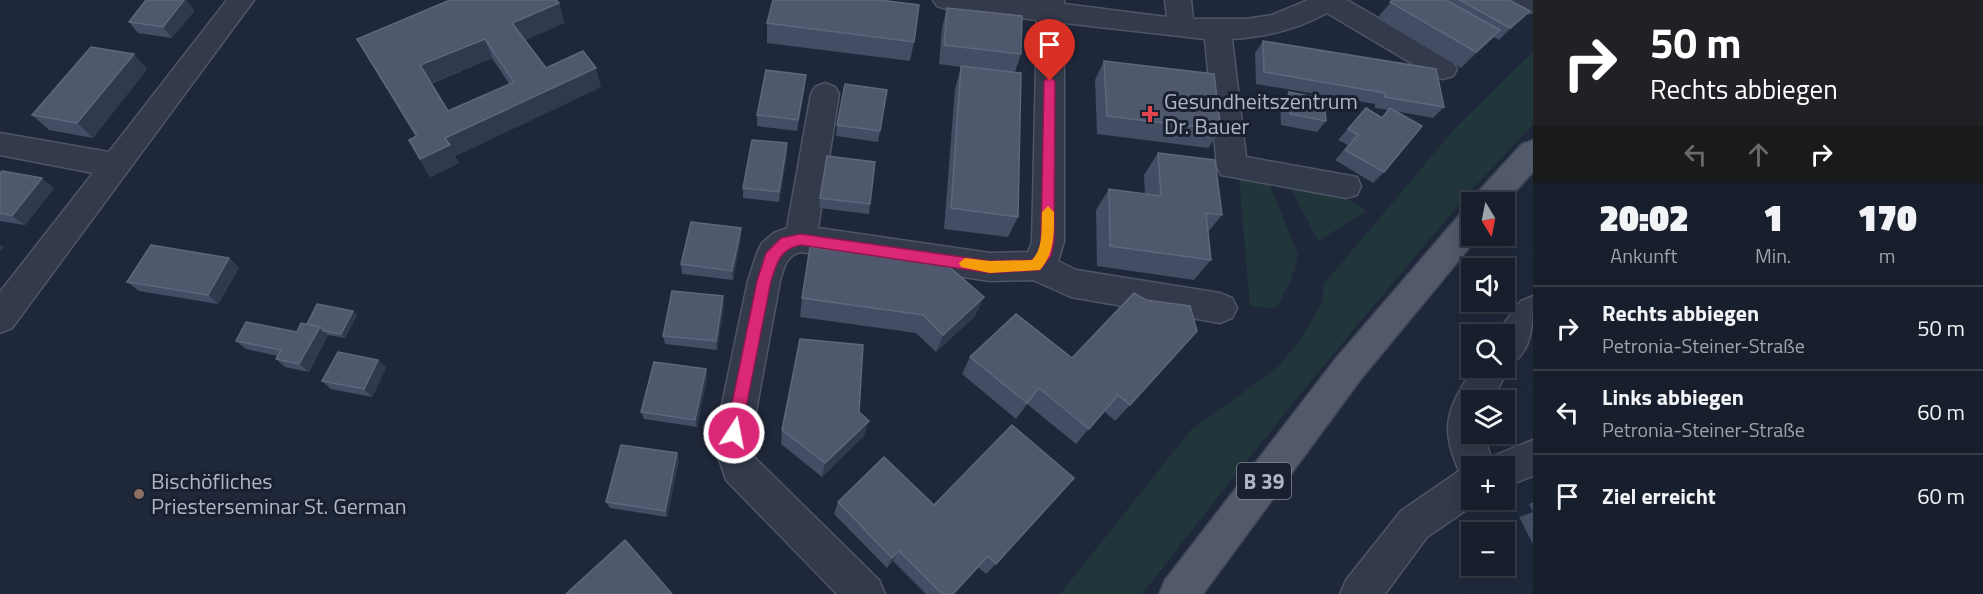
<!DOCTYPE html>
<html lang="de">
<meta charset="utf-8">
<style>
body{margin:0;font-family:"Titillium Web",sans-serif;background:#202734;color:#f1f3f6;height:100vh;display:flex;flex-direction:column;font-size:22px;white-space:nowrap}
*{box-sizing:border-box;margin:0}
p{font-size:20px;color:#9ea2a9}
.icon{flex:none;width:33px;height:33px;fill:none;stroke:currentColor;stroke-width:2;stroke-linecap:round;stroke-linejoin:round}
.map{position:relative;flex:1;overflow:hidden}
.side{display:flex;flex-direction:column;background:#171e2c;width:450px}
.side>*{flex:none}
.banner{background:#202124;color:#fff;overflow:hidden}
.needle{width:39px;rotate:170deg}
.controls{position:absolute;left:1461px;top:192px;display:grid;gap:12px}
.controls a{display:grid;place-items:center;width:54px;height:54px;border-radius:0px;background:#171e2c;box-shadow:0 3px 15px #0003,0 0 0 2px #363c48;font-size:30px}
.pin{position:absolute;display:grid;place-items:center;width:51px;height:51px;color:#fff;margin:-62px -26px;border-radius:50% 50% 50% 0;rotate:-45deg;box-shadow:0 0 6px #0007}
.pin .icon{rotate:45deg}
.me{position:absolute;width:66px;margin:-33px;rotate:11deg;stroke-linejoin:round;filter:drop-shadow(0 0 4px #0008)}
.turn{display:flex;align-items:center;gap:21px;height:126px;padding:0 18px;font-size:27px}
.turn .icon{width:78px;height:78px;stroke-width:2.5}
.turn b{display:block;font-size:42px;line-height:51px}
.lanes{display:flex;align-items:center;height:57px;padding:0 18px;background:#0003;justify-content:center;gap:30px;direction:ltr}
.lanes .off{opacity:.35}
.eta{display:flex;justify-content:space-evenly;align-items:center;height:102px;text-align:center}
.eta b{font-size:36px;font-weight:800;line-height:42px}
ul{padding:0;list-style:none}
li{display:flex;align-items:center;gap:18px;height:84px;padding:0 18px;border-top:2px solid #363c48}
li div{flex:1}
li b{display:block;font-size:22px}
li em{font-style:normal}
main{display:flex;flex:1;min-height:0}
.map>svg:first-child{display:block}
</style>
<main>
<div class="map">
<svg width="1533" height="594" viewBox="0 0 1533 594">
<rect width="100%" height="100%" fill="#1f283a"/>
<!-- green -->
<g fill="#21363b">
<path d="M1533 52V125C1485 173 1441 226 1397 278 1309 381 1225 488 1142 594H1060L1190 431 1277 368 1301 339 1322 302 1324 284 1457 126Z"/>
<path d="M1239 176 1268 181 1298 254 1292 278 1278 305 1272 309 1250 306Z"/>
<path d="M1286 179 1334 190 1366 211 1318 241Z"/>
</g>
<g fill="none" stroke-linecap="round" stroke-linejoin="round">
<!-- minor casing -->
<g stroke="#4e5565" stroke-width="3">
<g id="minor">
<path d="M227 0H254L12 328 0 333V292L93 173 0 155V133L109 152Z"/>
<path d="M933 0H1064V4L1167 17 1165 0H1191L1193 19H1246L1272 15 1308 0H1347L1453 62 1457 69 1453 76 1443 79 1433 76 1327 13C1298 29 1266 37 1232 39L1246 157 1357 177 1361 186 1357 195 1346 198 1221 175 1217 167 1205 39 1064 23V242L1058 261 1076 270 1220 293 1232 298 1237 308 1232 318 1220 323 1071 297 1033 280 990 281 801 252C786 255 784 268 780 281L752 433 754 457 879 580 885 594H837L726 480 717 453 716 433 748 281 757 253 762 243 774 233 787 228 811 94 815 87 825 83 835 87 839 94 818 228 990 253 1028 252 1032 242 1037 20 946 9 937 6Z"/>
<path d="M1502 0H1533V12C1520 15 1509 12 1502 0Z"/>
<path d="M1533 296C1533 322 1533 354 1508 365L1509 368 1492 400H1472V434H1483L1491 457 1533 440V476L1504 487V466H1472V500H1481L1427 537 1385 594H1340L1346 580 1401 511 1459 471C1439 425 1448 409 1473 368H1504V334H1496L1521 301Z"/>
</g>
</g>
<!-- major casing -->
<g stroke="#3c4454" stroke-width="3">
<g id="major">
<path d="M1533 140V172L1504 204V202H1473L1477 193 1522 144Z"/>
<path d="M1472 209V236H1479L1361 379 1203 594H1159L1165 580 1337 357 1461 213Z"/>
</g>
</g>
<!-- minor -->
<use href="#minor" fill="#333a4b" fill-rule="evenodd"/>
<!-- major -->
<use href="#major" fill="#51596b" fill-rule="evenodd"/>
</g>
<!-- wall -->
<g fill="#434d63" fill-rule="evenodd">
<path d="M146 0H186L194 11 172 38 138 33 129 22Z"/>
<path d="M1393 0H1509L1530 11 1499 40 1494 37 1461 68 1377 18Z"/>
<path d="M559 3 564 23 525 40 546 68 601 87 455 156 459 163 430 177 409 140 416 137 368 58 357 39ZM492 58 509 84 448 111 431 84Z"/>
<path d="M947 8 1021 54 1015 72 1018 217 1008 237 944 229 955 89 961 67 939 64 942 28Z"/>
<path d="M767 23 914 42 910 61 767 43Z"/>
<path d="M1263 41 1444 107 1433 118 1395 111 1384 172 1373 183 1335 160 1348 145 1338 140 1366 108 1382 117 1388 110 1375 108V104L1256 84 1255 53Z"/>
<path d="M1104 61 1221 130 1208 148 1097 134 1095 80Z"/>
<path d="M147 69 93 138 49 130 32 115Z"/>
<path d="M805 86 797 131 757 126V115Z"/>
<path d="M887 90 878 142 836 136 837 125Z"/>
<path d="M1289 92 1326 121 1317 132 1281 125 1280 103Z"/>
<path d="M1158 153 1222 215 1208 232 1211 260 1194 280 1097 266 1096 210 1109 189 1145 194 1144 175Z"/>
<path d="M787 154 779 202 743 198V188Z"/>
<path d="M0 173 54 188 25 225 0 221Z"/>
<path d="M820 198 870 204 869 214 819 208Z"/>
<path d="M741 228V238L733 280 682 274 681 264Z"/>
<path d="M229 258 239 268 218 304 139 291 127 282Z"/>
<path d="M1134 293 1130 405 1115 421 1104 411 1076 444 1027 404 1016 419 962 374 970 357 1072 358Z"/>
<path d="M984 297 975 316 936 352 916 333 800 317 802 298Z"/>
<path d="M724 305 717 350 665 344 663 336Z"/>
<path d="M357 315 345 338 328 335 309 372 285 367 276 359 278 356 246 349 236 341 297 332Z"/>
<path d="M378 360 386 368 372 397 331 389 322 381Z"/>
<path d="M706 369 707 378 697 427 644 419 641 412Z"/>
<path d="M859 412 864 436 822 477 781 444 782 430Z"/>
<path d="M677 453 679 460 667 517 610 508 606 502Z"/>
<path d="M884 457 996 564 986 574 978 567 953 594H926L893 561 887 568 834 514 838 502Z"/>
<path d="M1533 502V544L1519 517 1533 512 1529 504Z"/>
</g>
<!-- shaded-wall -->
<g fill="#30394e">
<path d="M184 0H186L194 11 172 38 163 27Z"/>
<path d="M559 3 564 23 519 43 512 23Z"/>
<path d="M1530 11 1518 23 1499 40 1510 28Z"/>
<path d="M1500 30 1484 46 1461 68 1476 52Z"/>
<path d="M485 39 492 58 429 84 420 65Z"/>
<path d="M134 54 147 69 93 138 77 123Z"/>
<path d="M596 68 601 87 455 156 459 163 430 177 420 159 445 138Z"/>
<path d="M806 75 805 86 797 131 798 120Z"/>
<path d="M787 143V154L779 202V192Z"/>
<path d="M42 178 54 188 25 225 12 216Z"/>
<path d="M741 228V238L733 280 732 271Z"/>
<path d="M0 245 4 247 0 252Z"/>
<path d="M229 258 239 268 218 304 208 295Z"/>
<path d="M723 296 724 305 717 350 716 341Z"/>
<path d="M984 297 975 316 936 352 943 335Z"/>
<path d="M353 311 357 315 345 338 341 334Z"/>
<path d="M320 327 328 335 309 372 299 364Z"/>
<path d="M378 360 386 368 372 397 364 389Z"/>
<path d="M706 369 707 378 697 427 695 420Z"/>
<path d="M869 421 864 436 822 477 825 463Z"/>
<path d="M677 453 679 460 667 517 665 511Z"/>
<path d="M899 551 893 561 887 568 892 558Z"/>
</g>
<!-- building -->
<g fill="#4f586d" stroke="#5e677b" stroke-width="1.5" fill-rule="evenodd">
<path d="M146 0H184L163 27 129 22Z"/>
<path d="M450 0H556L559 3 512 23 546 68 583 51 596 68 445 138 450 145 420 159 409 140 417 136 357 39ZM485 39 514 82 448 111 420 65Z"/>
<path d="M773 0H880L919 5 914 42 767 23Z"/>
<path d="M1393 0H1446L1500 30 1476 52 1390 2Z"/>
<path d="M1460 0H1509L1530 11 1510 28Z"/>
<path d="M947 8 1022 16 1021 54 944 45Z"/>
<path d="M1263 41 1436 69 1444 107 1385 97V93L1264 72Z"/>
<path d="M91 47 134 54 77 123 32 115Z"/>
<path d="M1104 61 1214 74 1221 130 1107 116Z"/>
<path d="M961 66 1021 73 1018 217 951 208Z"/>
<path d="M766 70 806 75 798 120 757 115Z"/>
<path d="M845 84 887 90 880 131 837 125Z"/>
<path d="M1289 92 1324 99 1326 121 1290 114Z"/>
<path d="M1366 108 1382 118 1390 108 1422 126 1384 172 1345 150 1358 135 1348 129Z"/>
<path d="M752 140 787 143 779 192 743 188Z"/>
<path d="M1158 153 1215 160 1222 215 1206 213 1211 260 1110 246 1109 189 1161 196Z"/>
<path d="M827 156 875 162 870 204 820 198Z"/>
<path d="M2 171 42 178 12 216 0 213V173Z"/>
<path d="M691 222 741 228 732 271 681 264Z"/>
<path d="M151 245 229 258 208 295 127 282Z"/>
<path d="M810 247 948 266 984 297 943 335 923 315 802 298Z"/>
<path d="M672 291 723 296 716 341 663 336Z"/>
<path d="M1134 293 1146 300 1190 306 1197 331 1130 405 1118 395 1089 429 1039 388 1027 403 970 357 1016 314 1072 358Z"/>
<path d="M317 304 353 311 341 334 324 331 320 327 307 324Z"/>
<path d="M246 322 297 332 301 323 320 327 299 364 276 359 281 350 236 341Z"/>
<path d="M800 339 863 345 859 412 869 421 825 463 782 430Z"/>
<path d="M338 352 378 360 364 389 322 381Z"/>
<path d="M654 362 706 369 695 420 641 412Z"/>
<path d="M1012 425 1074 478 996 564 988 556 953 594H942L899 551 892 558 838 502 884 457 934 505Z"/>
<path d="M621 445 677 453 665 511 606 502Z"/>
<path d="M625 540 672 594H566Z"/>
</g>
<!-- route -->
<path fill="#db2777" stroke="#8e194d" stroke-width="1.5" d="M1050 77 1055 81 1054 242 1051 256 1040 270 990 273 801 245C780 249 777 262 771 281L741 433 739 438 734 440 729 438 726 433 757 281 766 253 781 238 801 234 990 261 1032 260 1038 254 1041 242 1044 81Z"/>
<!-- slow -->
<path fill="#f59e0b" d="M1048 206 1054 212C1054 234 1055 252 1040 270L990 273 961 267 959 263 965 258 990 261 1032 260C1044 247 1041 229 1042 212Z"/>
<!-- markers -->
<path fill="#e0444e" stroke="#19202f" stroke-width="2" d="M1147 105h6v6h6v6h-6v6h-6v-6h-6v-6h6z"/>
<circle fill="#8d6e63" stroke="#19202f" stroke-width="2" cx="139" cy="494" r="6"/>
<g text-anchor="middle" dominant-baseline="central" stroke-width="6" stroke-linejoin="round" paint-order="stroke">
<!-- shield labels -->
<rect fill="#19202f" stroke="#818899" stroke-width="1.5" x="1237" y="463" width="54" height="36" rx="4.5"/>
<g font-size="21" font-weight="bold" fill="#aeb5c7">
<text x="1264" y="481">B 39</text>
</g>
<!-- poi labels -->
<g font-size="22" fill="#aeb5c7" stroke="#19202f" text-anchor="start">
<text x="1164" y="101">Gesundheitszentrum<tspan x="1164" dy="25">Dr. Bauer</tspan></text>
<text x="151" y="481">Bischöfliches<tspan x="151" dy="25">Priesterseminar St. German</tspan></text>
</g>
</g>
</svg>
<div class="controls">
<a><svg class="needle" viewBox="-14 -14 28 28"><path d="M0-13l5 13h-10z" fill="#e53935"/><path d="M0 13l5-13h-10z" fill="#9ea2a9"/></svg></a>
<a><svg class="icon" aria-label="sound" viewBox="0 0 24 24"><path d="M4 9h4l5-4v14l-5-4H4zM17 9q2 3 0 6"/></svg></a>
<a><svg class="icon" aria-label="search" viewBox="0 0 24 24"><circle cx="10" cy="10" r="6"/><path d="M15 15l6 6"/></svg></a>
<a><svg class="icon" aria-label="layers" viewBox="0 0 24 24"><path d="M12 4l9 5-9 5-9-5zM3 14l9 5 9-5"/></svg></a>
<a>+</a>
<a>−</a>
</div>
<div class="pin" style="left:1050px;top:81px;background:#d93025"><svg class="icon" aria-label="arrive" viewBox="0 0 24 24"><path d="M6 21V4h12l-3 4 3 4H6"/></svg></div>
<svg class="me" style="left:734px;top:433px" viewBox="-20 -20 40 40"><circle r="17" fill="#db2777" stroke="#fff" stroke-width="3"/><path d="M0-11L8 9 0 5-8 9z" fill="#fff"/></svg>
</div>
<section class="side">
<div class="banner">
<div class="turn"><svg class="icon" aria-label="right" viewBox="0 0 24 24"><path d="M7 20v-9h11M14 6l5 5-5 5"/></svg><div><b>50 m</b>Rechts abbiegen</div></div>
<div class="lanes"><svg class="icon off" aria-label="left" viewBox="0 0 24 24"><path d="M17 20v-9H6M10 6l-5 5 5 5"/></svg><svg class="icon off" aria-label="ahead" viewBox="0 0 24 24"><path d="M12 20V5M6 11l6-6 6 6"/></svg><svg class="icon" aria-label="right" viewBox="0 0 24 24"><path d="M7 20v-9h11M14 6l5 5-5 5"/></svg></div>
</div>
<div class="eta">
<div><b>20:02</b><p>Ankunft</p></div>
<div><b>1</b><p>Min.</p></div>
<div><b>170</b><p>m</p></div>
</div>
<ul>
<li><svg class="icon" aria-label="right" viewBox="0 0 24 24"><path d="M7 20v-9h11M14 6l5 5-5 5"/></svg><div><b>Rechts abbiegen</b><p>Petronia-Steiner-Straße</p></div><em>50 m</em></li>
<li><svg class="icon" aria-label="left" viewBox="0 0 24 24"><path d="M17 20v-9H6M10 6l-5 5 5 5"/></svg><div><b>Links abbiegen</b><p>Petronia-Steiner-Straße</p></div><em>60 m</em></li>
<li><svg class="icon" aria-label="arrive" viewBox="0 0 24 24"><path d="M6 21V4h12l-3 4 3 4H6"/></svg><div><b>Ziel erreicht</b></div><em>60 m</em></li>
</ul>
</section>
</main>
